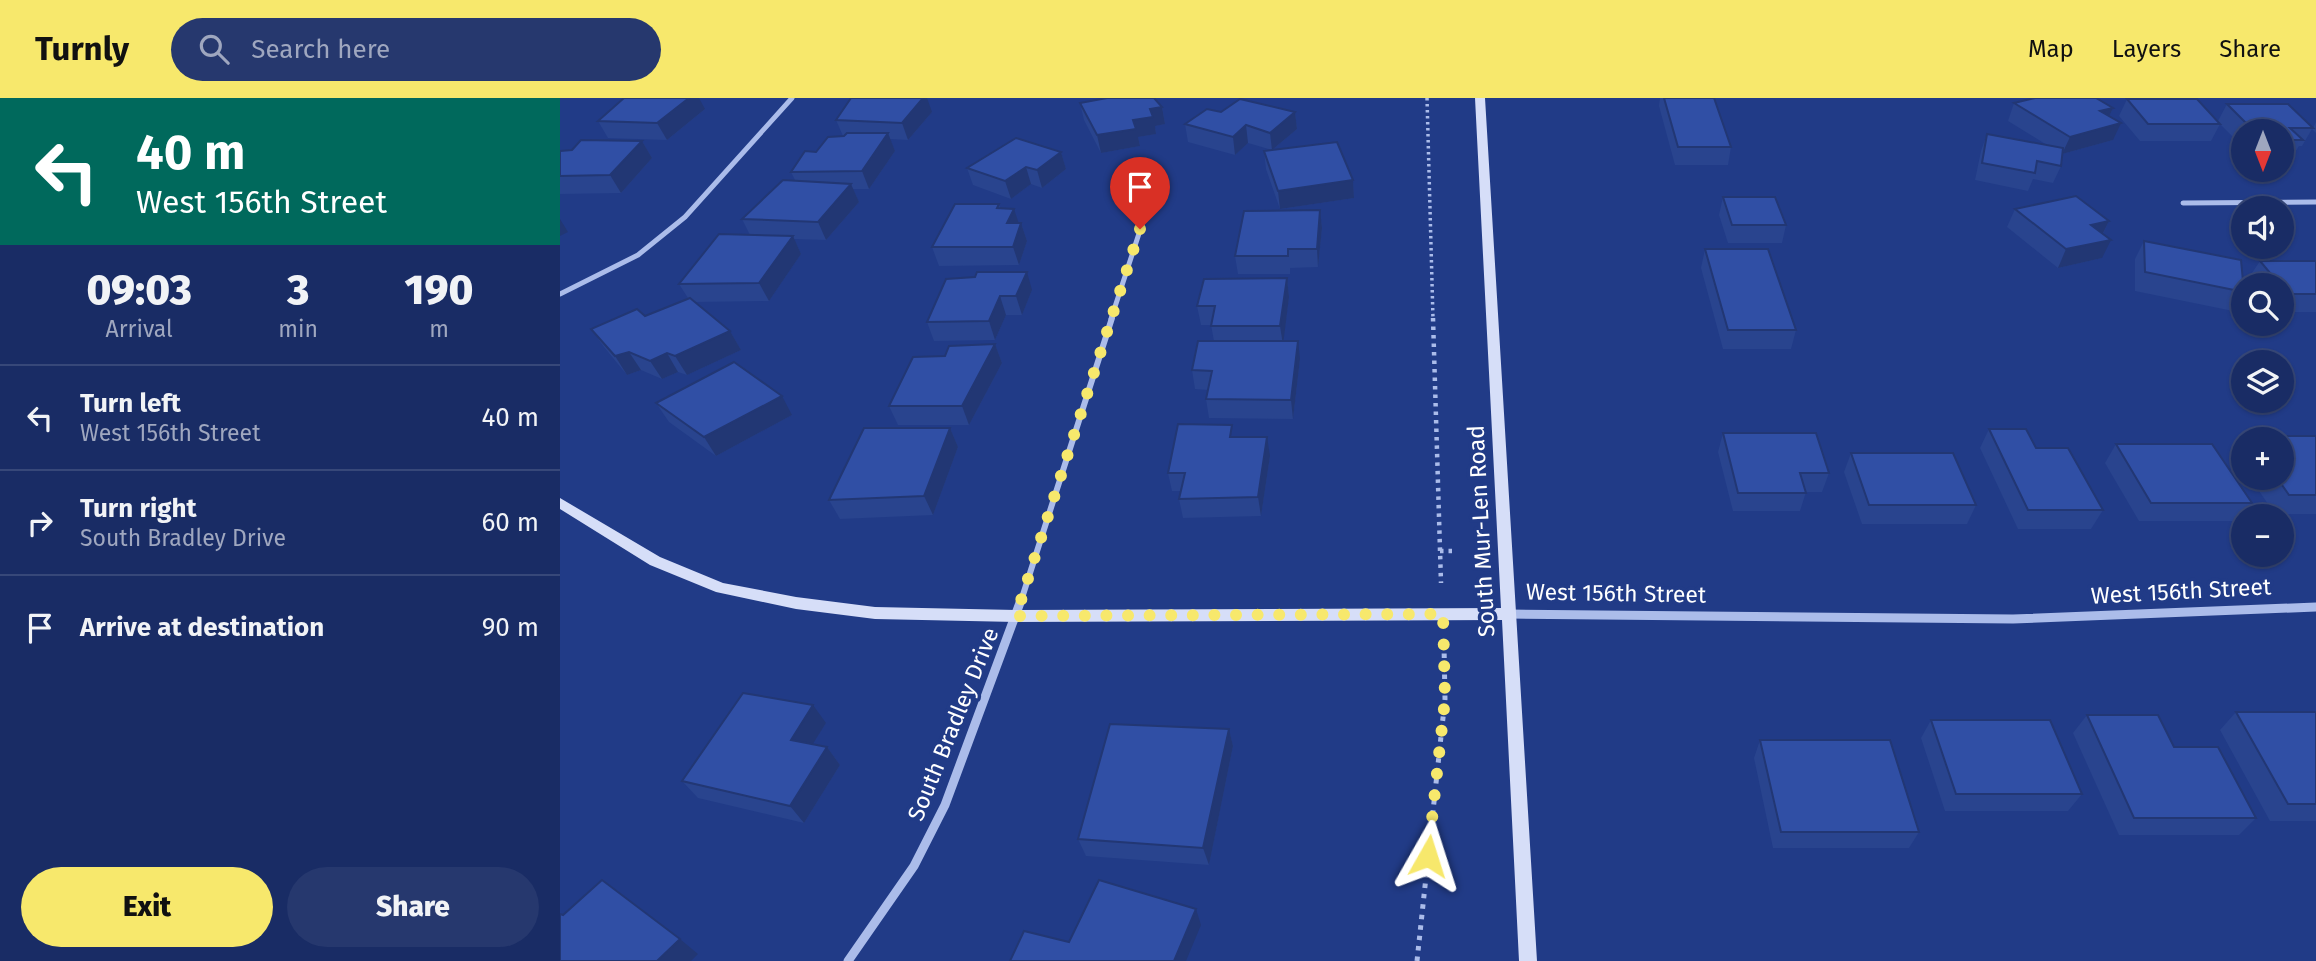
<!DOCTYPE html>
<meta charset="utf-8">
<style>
body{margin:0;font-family:"Fira Sans",sans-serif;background:#26386e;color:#f1f3f6;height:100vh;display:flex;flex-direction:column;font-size:26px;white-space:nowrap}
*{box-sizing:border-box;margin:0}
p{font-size:23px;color:#9fa7bf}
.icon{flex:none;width:38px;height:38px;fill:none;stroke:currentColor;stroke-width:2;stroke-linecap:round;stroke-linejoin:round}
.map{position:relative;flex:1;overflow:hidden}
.details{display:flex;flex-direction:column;background:#192c65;width:560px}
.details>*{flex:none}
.guide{background:#00695c;color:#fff;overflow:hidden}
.needle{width:46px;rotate:180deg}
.tools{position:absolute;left:1671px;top:21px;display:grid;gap:14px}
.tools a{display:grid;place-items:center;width:63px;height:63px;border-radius:50%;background:#192c65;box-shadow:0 2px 5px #0004,0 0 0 2px #374879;font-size:35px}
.pin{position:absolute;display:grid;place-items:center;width:60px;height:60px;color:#fff;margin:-72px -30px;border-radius:50% 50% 50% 0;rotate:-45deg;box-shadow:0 0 7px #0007}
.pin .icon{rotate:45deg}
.me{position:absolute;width:77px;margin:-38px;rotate:6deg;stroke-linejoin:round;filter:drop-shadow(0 0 5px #0008)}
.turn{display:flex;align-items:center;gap:24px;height:147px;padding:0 21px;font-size:32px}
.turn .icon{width:91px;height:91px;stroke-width:2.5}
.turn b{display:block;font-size:49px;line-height:60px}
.eta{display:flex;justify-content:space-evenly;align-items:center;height:119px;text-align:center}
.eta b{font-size:42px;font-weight:800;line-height:49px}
.action{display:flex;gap:14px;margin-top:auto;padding:14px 21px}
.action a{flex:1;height:80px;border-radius:42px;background:#f7e86c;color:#111;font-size:28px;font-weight:800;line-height:80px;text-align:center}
.action a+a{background:#26386e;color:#f1f3f6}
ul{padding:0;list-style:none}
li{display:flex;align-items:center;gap:21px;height:105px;padding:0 21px;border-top:2px solid #374879}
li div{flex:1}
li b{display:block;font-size:26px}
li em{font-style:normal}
header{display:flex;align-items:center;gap:42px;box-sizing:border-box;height:98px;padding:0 35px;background:#f7e86c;color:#111}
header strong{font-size:33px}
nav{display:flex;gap:38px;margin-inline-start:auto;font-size:24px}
.search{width:490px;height:63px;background:#26386e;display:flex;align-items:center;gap:18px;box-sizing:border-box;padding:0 24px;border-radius:38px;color:#9fa7bf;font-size:26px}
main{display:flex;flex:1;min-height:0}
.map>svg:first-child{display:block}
</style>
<header>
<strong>Turnly</strong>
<div class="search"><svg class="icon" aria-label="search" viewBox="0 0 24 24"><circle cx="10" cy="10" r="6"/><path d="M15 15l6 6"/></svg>Search here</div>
<nav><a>Map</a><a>Layers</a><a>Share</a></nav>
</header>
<main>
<section class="details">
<div class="guide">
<div class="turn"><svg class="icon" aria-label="left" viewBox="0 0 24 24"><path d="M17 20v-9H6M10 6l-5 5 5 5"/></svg><div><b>40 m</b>West 156th Street</div></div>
</div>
<div class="eta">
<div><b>09:03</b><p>Arrival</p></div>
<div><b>3</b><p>min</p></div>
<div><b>190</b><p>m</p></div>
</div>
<ul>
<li><svg class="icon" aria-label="left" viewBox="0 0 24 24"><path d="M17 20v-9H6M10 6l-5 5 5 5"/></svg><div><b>Turn left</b><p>West 156th Street</p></div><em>40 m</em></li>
<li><svg class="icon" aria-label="right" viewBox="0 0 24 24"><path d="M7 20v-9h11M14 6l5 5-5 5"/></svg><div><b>Turn right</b><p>South Bradley Drive</p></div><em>60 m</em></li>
<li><svg class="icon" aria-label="arrive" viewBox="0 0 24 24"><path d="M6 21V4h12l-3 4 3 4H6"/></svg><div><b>Arrive at destination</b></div><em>90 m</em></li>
</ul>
<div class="action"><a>Exit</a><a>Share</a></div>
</section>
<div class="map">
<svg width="1756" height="863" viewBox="0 0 1756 863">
<rect width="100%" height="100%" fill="#213b87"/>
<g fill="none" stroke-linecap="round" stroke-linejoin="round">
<!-- path-far2 -->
<path stroke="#abbcea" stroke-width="3.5" stroke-dasharray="2.5 3.5" stroke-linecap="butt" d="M867 0 873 221"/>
<!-- path-far1 -->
<g stroke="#abbcea" stroke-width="4.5" stroke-dasharray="3.5 5" stroke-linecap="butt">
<path d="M873 220 881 485"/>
<path d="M880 453H895"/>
</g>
<!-- path -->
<path stroke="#abbcea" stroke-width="5" stroke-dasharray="4.5 6" stroke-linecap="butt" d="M857 863 885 601 884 547"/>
<!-- street-far2 -->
<g stroke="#abbcea" stroke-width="5">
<path d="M1623 105 1756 104"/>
<path d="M0 196 78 157 125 119 232 0"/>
<path d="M551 221 589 105"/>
</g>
<!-- street-far1 -->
<path stroke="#abbcea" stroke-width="6" d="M461 503 552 220"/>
<!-- street -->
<g stroke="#abbcea" stroke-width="9">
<path d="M949 516 1453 521 1756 509"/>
<path d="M288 863 354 768 385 707 461 502"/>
</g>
<!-- secondary -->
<path fill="#d6def8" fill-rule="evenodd" d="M915 0H925L977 863H959L942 522 456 524 315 521 236 511 156 494 90 467 0 411V400L100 459 163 485 236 499 315 509 456 512 941 510Z"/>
</g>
<!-- wall -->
<g fill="#29448e">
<path d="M1100 0H1154L1171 49 1168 67H1115L1099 8Z"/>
<path d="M1567 1 1658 23 1667 6 1753 30 1756 24V35L1752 31 1742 48H1739L1732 59H1722V33H1684V50L1660 26 1651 43H1580L1559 18Z"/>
<path d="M520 5 602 9 605 26 595 28 596 36 578 39 580 48 541 55 524 22Z"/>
<path d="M1454 5 1553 10 1549 18 1553 42 1502 56 1501 68 1493 85 1473 81 1468 93 1415 82 1421 53 1427 36 1487 47 1448 23Z"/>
<path d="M145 11 107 42 48 40 38 23Z"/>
<path d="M372 14 348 42 330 41 335 53 309 91H293L299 104 266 142 234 141 241 156 209 203 135 204 170 233 181 252 127 277 118 274 102 281 81 272 67 277 44 249 31 231 85 218 128 200 119 186 190 137 182 121 235 82 231 74 256 54 283 38 276 22Z"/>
<path d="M661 14H735L737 31 712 52 688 45 675 57 628 44 625 26Z"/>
<path d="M82 43 92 60 61 95 0 96V53Z"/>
<path d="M704 53 793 82 794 100 720 111 706 71Z"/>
<path d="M501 54 506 71 482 90 471 86 451 101 413 87 407 70Z"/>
<path d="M1163 99 1226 127 1222 145H1168L1159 117Z"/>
<path d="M439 106 440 110 459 125H461L467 143 459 167 379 168 372 149Z"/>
<path d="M1455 111 1549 123 1543 136 1542 160 1498 170 1447 129Z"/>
<path d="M760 112 762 130 758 169 730 170V176H678L675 158Z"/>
<path d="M1584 143 1684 188V196L1673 213 1575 193V161Z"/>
<path d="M1145 151 1236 232 1231 251H1163L1141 170Z"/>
<path d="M1700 163H1756V214H1722V187H1693L1688 181Z"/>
<path d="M727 180 729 199 723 243 740 261 733 321 649 320 646 301 648 292 635 291 632 272 654 243 651 227H641L637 208Z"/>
<path d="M386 181 472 192 462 217H446L435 242 374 243 367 224Z"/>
<path d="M435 246 442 265 409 327H338L329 308 385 258Z"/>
<path d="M96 305 232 317 156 358 109 324Z"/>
<path d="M390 330 398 349 373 417 280 421 269 402Z"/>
<path d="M1429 331 1476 350 1543 412 1531 431H1458L1420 350Z"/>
<path d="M1163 335 1269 375 1262 394H1246L1240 413H1173L1158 354Z"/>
<path d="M1687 338H1756V416H1715L1690 380H1722V341H1685Z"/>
<path d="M674 339 710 358 701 418 623 420 619 401 621 393H612L608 375Z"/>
<path d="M1684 344V371L1674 357Z"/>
<path d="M1556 346 1692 405 1678 423H1579L1545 365Z"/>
<path d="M1291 355 1416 407 1407 426H1302L1284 374Z"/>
<path d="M1676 614H1756V723H1710L1660 632Z"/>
<path d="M1527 617 1614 649 1696 720 1679 737H1559L1513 635Z"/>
<path d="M1371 622 1522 696 1508 713H1385L1361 640Z"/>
<path d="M266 625 252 646 267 649 280 667 244 725 138 700 122 683Z"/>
<path d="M669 631 673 648 649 767 526 758 518 741Z"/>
<path d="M1200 642 1359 734 1349 750H1213L1194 660Z"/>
</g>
<!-- shaded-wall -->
<g fill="#223774">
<path d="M129 0H139L145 11 107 42 97 25Z"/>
<path d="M363 0H367L372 14 348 42 342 25Z"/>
<path d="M602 9 605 26 595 28 596 36 578 39 580 48 541 55 537 37 573 22 590 11Z"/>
<path d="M1553 10 1545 27 1540 13Z"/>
<path d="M735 14 737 31 712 52 710 35Z"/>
<path d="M1561 25 1553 42 1502 56 1510 39Z"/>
<path d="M686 27 688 45 675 57 673 39Z"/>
<path d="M328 35 335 53 309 91 302 73Z"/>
<path d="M82 43 92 60 61 95 50 77Z"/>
<path d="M501 54 506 71 482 90 477 72Z"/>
<path d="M466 69 471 86 451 101 445 83Z"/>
<path d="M793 82 794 100 720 111 718 93Z"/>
<path d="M291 86 299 104 266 142 258 124Z"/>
<path d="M454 111 460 129 447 125Z"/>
<path d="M760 112 762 130 758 169 757 151Z"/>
<path d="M0 121 8 134 0 138Z"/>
<path d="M1549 123 1540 141 1531 127Z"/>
<path d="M461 125 467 143 459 167 453 149Z"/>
<path d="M233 138 241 156 209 203 199 185Z"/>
<path d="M1551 142 1542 160 1498 170 1506 151Z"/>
<path d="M467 174 472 192 462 217 456 198Z"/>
<path d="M727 180 729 199 723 247 720 228Z"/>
<path d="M440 198 446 217 435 242 429 223Z"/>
<path d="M170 233 181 252 127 277 115 258Z"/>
<path d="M738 243 740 261 733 321 731 302Z"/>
<path d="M435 246 442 265 409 327 402 308Z"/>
<path d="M69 254 81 272 67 277 55 258Z"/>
<path d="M107 255 118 274 102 281 90 263Z"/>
<path d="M222 298 232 317 156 358 144 339Z"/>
<path d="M390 330 398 349 373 417 364 398Z"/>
<path d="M707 339 710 358 701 418 698 399Z"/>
<path d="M253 607 266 625 244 660 231 642Z"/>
<path d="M669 631 673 648 649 767 643 750Z"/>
<path d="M267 649 280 667 244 725 230 708Z"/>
<path d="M636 811 641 827 626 863H614Z"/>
<path d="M120 841 138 856 131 863H97Z"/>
</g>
<!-- building -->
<g fill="#304fa5" stroke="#223774" stroke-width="2">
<path d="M64 0H129L97 25 38 23Z"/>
<path d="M291 0H363L342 25 276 22Z"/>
<path d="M547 0H594L602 9 590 11 593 19 573 22 576 31 537 37 520 5Z"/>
<path d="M1104 0H1154L1171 49H1118Z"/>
<path d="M1475 0H1536L1553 10 1540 13 1561 25 1510 39 1454 5Z"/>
<path d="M680 1 735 14 710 35 686 27 673 39 625 26 647 11 661 14Z"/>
<path d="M1567 1H1637L1660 26H1588Z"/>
<path d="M1667 6H1728L1753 30H1730L1743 42H1722V33H1694Z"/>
<path d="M287 35H328L302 73 231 74 245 53 256 54 268 39 284 38Z"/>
<path d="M1427 36 1503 50 1501 68 1477 63 1475 75 1422 65Z"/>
<path d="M456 40 501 54 477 72 466 69 445 83 407 70Z"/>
<path d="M21 42 82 43 50 77 0 78V53L12 52Z"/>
<path d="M777 44 793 82 718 93 704 53Z"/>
<path d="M223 82 291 86 258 124 182 121Z"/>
<path d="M1516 98 1549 123 1531 127 1551 142 1506 151 1455 111Z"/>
<path d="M1163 99H1215L1226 127H1172Z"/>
<path d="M395 106H439L437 110 454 111 447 125H461L453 149H372Z"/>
<path d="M760 112 757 151H728V158H675L684 113Z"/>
<path d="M159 136 233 138 199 185 119 186Z"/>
<path d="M1584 143 1681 162 1684 194 1585 174Z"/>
<path d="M1145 151H1208L1236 232H1168Z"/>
<path d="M1700 163H1756V196H1728L1722 189V187H1720Z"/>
<path d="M417 174H467L456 198H440L429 223 367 224 386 181 415 179Z"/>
<path d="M727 180 720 228H651L655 208H637L644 181Z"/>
<path d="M130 200 170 233 115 258 107 255 90 263 69 254 55 258 31 231 77 211 85 218Z"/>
<path d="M638 243H738L731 302 646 301 652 273 632 272Z"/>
<path d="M435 246 402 308H329L353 259 385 258 389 248Z"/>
<path d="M174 264 222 298 144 339 96 305Z"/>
<path d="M618 326 672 327 670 339H707L698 399 619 401 625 375H608Z"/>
<path d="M304 330H390L364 398 269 402Z"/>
<path d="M1429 331H1466L1476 350H1508L1543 412H1468Z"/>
<path d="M1163 335H1256L1269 375H1240L1246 395H1178Z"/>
<path d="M1687 338H1756V397H1729L1717 380H1722V341H1690Z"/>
<path d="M1556 346H1652L1692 405H1591Z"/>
<path d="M1291 355H1393L1416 407H1309Z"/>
<path d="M183 595 253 607 231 642 267 649 230 708 122 683Z"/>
<path d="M1676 614H1756V706H1728Z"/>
<path d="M1527 617H1598L1614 649H1658L1696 720H1574Z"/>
<path d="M1371 622H1490L1522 696H1396Z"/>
<path d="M550 626 669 631 643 750 518 741Z"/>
<path d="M1200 642H1330L1359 734H1221Z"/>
<path d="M42 782 120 841 97 863H0V816L3 817Z"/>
<path d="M539 782 636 811 614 863H450L464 833 509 844Z"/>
</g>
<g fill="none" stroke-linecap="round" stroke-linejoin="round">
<!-- route -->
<path stroke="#f7e86c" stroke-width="12" stroke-dasharray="0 21.6" d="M580 131 456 518 883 516 885 601 868 758"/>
</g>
<g text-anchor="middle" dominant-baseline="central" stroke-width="7" stroke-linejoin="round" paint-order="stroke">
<!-- street labels -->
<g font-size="23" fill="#fff" stroke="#213b87">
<text transform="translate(921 433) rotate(-93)">South Mur-Len Road</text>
<text transform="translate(1621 493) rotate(-3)">West 156th Street</text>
<text transform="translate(1056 495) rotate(1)">West 156th Street</text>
<text transform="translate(393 626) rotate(-68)">South Bradley Drive</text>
</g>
</g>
</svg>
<div class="tools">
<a><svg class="needle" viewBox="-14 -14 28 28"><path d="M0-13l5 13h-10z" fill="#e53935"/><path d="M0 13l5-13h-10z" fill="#9fa7bf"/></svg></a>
<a><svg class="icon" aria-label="sound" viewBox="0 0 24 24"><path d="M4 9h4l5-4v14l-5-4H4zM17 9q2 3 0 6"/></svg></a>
<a><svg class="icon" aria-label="search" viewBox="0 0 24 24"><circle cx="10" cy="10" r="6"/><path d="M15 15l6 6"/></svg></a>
<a><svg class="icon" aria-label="layers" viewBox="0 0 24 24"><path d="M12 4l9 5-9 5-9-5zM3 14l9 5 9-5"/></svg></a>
<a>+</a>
<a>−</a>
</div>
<div class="pin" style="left:580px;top:131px;background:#d93025"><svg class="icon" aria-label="arrive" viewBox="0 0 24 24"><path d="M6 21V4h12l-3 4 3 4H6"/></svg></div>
<svg class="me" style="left:868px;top:758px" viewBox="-20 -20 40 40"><path d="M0-17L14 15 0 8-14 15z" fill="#f7e86c" stroke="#fff" stroke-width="4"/></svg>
</div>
</main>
